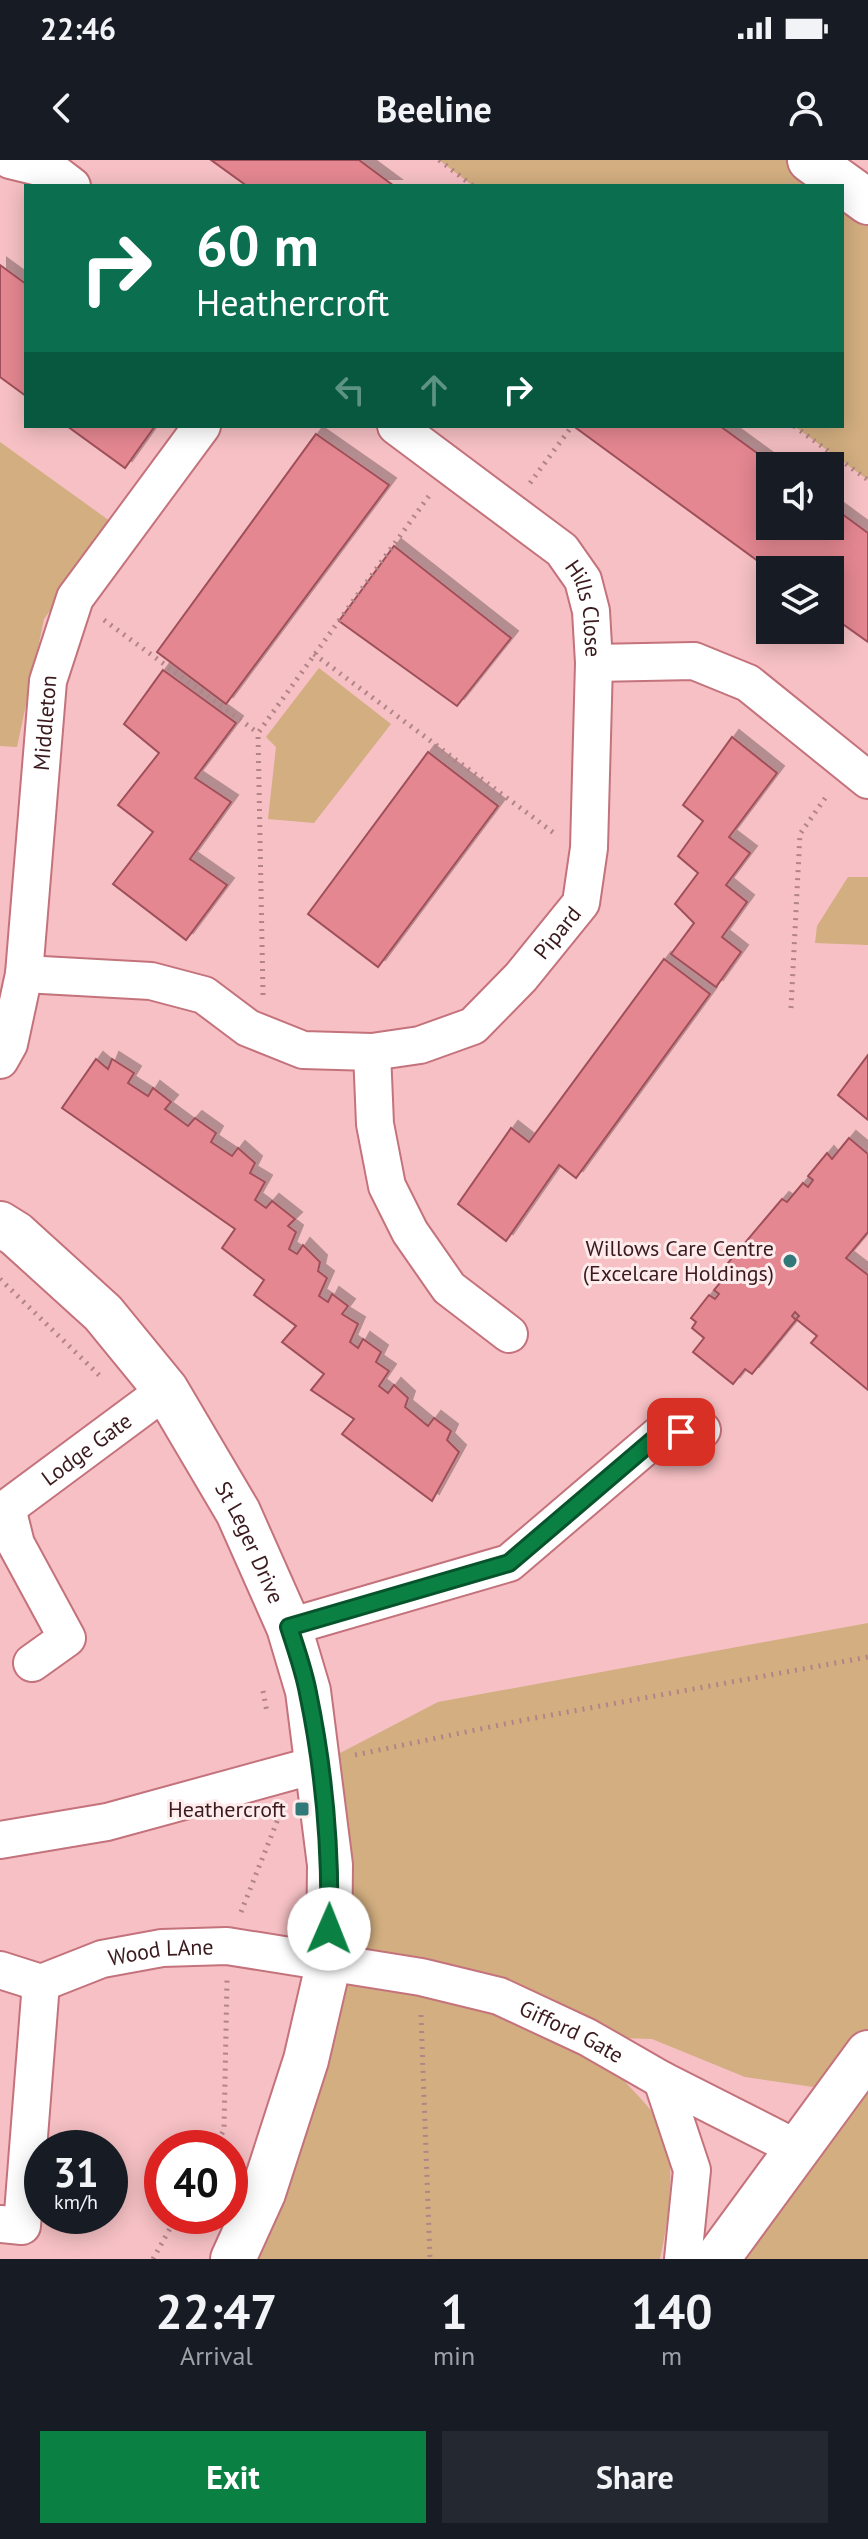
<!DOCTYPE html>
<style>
body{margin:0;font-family:"PT Sans",sans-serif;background:#242831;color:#f1f3f6;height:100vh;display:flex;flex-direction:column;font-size:30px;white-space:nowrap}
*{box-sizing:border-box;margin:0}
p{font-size:26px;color:#9ea1a6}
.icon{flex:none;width:44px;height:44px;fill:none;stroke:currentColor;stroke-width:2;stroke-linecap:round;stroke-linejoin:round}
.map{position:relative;height:2099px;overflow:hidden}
.sheet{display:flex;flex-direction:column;background:#171b24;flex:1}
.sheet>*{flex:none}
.guide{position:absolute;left:24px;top:24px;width:820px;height:244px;border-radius:0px;box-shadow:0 4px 20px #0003;background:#0b6e4f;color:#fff;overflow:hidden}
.fabs{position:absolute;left:756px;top:292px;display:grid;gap:16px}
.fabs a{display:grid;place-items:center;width:88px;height:88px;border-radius:0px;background:#171b24;box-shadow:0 4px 20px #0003;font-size:40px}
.speed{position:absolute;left:24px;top:1970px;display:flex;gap:16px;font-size:40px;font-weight:700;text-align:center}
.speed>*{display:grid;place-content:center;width:104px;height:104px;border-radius:50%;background:#171b24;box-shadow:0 4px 20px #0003;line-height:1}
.speed small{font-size:20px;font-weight:400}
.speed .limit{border:12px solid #d22;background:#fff;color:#111}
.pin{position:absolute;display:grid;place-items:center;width:68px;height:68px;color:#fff;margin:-34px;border-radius:16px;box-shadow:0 4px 12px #0006}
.me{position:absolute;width:88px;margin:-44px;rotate:1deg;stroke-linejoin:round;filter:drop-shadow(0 0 6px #0008)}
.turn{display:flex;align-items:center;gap:28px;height:168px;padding:0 40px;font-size:36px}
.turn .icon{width:104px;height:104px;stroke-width:2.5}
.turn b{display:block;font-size:56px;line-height:68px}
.lanes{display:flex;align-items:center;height:76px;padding:0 40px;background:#0003;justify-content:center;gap:40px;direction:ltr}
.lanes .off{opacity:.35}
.eta{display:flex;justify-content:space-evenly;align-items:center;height:136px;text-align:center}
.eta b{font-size:48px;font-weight:700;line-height:56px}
.cta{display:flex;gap:16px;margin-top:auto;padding:16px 40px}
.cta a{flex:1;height:92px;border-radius:0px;background:#0b8043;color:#fff;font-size:32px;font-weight:700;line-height:92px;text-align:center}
.cta a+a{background:#242831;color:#f1f3f6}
.status{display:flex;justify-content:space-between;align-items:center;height:56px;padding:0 40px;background:#171b24;direction:ltr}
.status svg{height:22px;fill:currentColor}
header{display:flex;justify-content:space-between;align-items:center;height:104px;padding:0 40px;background:#171b24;font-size:36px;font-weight:700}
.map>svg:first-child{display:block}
</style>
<div class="status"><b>22:46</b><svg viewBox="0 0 49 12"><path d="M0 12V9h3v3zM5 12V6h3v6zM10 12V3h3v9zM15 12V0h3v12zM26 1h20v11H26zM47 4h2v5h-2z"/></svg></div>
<header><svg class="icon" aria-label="back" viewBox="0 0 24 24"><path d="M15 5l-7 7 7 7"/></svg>Beeline<svg class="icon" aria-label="person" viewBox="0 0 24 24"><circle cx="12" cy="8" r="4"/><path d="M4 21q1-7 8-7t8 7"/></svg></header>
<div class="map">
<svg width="868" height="2099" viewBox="0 0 868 2099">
<defs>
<filter id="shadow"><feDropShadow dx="7" dy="-7" stdDeviation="0" flood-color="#0004"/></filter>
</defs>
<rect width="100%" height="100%" fill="#f6c0c4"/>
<!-- green -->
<g fill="#d2ae80">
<path d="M439 0H807L868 45V320L794 266H842V26H473Z"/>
<path d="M0 282 114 364 44 459 17 587 0 586Z"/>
<path d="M319 508 391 564 314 663 268 659 276 587 266 577Z"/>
<path d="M848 717H868V785L815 783 817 766Z"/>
<path d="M868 1463V2099H745L754 2048 820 1928 745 1917 652 1879 588 1877C606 1907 638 1931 659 1961 679 1989 668 2066 660 2099H233L306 1900 319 1604 438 1542Z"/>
</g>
<!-- building -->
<g fill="#e48791" stroke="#9f505a" stroke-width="2" filter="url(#shadow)">
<path d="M211 0H359L394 26H247Z"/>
<path d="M0 105 26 124V236L0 217Z"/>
<path d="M67 266H155L125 308Z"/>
<path d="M577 266H720L775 306H770V366H830V345L868 373V482L830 455V410H770L576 268Z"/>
<path d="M316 274 389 325 226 544 157 492Z"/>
<path d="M394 386 511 478 457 546 339 461Z"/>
<path d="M163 510 236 563 195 618 231 642 190 699 227 725 186 780 113 724 153 672 118 645 159 593 124 564Z"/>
<path d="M732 577 777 613 729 677 750 693 726 725 747 742 722 777 741 792 716 827 671 794 694 763 675 744 698 713 678 696 703 661 683 645Z"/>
<path d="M428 592 498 646 378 807 308 754Z"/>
<path d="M664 799 710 834 576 1018 559 1005 506 1081 458 1044 511 968 529 982Z"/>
<path d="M868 895V960L838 935Z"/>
<path d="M96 899 108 909 112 899 134 913 128 923 148 936 153 928 171 942 165 949 188 966 195 958 216 973 211 982 232 996 238 988 255 1003 250 1013 265 1022 255 1040 266 1048 272 1041 295 1059 288 1066 296 1072 289 1089 297 1094 303 1085 320 1102 318 1111 327 1118 319 1136 328 1142 332 1134 348 1146 342 1154 358 1164 350 1182 358 1188 363 1179 381 1192 376 1202 389 1211 379 1226 388 1233 394 1225 408 1238 405 1247 428 1266 434 1258 451 1271 447 1280 459 1292 432 1341 342 1274 354 1259 311 1230 324 1214 282 1182 296 1166 254 1135 264 1120 222 1088 235 1069 62 948Z"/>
<path d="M849 978 868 994V1072L846 1098 868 1115V1230L811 1183 817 1176 796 1159 799 1156 795 1152 792 1156 796 1160 752 1214 745 1209 733 1224 693 1192 704 1178 692 1168 696 1162 691 1158 709 1135 715 1139 719 1134 714 1130 731 1110 727 1104 782 1039 787 1042 803 1023 808 1027 813 1020 808 1016 827 993 832 999Z"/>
</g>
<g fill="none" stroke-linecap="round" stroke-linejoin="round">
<!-- minor casing -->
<g stroke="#c4727b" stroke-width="40">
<g id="minor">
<path d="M10 0 51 10 72 26"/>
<path id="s1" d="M396 266 562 390 583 420 591 451 594 503 694 501 748 523 868 620"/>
<path id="s2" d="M24 814 151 821 204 835 248 868 303 890 372 892 420 885 473 866 521 817 581 743 589 688 594 503"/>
<path d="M372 892 375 964 387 1026 410 1072 449 1128 509 1174"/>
<path id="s3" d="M0 900 9 884 24 814 48 521 75 438 202 266"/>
<path d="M7 1348 16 1384 67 1478 32 1503"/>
<path id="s4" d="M0 1349 7 1348 166 1230"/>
<path d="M289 1467 509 1403 659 1275 702 1270"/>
<path d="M0 1680 107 1662 319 1604"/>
<path id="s5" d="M0 1810 41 1823 102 1799 162 1788 227 1786 421 1817 499 1836 587 1877 662 1920 796 1988"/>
<path d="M662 1920 692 2010 683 2099"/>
<path d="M0 2064 22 2066 41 1823"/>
</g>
</g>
<!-- tertiary casing -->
<g stroke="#c4727b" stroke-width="48">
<g id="tertiary">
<path id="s6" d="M0 1064 16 1074 103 1153 166 1230 238 1352 289 1467 308 1531 330 1705 329 1801 306 1900 263 2033 233 2099"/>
<path d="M717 2099 868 1893"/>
</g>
</g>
<!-- primary casing -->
<g stroke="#c4727b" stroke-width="48">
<path id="primary" d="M810 0 868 42"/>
</g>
<!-- path -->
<g stroke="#b28488" stroke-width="5" stroke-dasharray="2 6" stroke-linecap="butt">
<path d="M439 0 473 26"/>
<path d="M794 266 868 320"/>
<path d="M530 323 572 266"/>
<path d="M104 460 258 573"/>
<path d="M314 494 554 673"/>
<path d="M263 835 258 573 431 333"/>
<path d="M791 848 800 674 828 634"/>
<path d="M0 1119 100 1216"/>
<path d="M263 1531 267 1552"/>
<path d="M355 1595 524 1560 868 1497"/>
<path d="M241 1752 278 1659V1649"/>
<path d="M421 1855 430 2099"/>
<path d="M214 1988 224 1970 227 1820"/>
<path d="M153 2099 177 2056"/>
</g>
<!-- minor -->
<use href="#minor" stroke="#fff" stroke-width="36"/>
<!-- tertiary -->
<use href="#tertiary" stroke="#fff" stroke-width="44"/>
<!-- primary -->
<use href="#primary" stroke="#fff" stroke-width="44"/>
</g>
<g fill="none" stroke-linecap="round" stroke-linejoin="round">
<!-- route casing -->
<g stroke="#07532c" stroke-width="20">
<path id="route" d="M329 1769C331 1690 324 1610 308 1533 304 1511 296 1489 289 1467L509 1403 659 1275 681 1272"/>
</g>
<!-- route -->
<use href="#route" stroke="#0b8043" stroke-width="14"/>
</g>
<!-- markers -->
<g fill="#307978" stroke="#feebec" stroke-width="3">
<circle cx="790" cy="1101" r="8"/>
<rect x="294" y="1641" width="16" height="16" rx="4"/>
</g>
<g text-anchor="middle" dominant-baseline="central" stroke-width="6" stroke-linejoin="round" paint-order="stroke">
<!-- street labels -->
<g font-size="22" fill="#3b1a1e" stroke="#feebec">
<text stroke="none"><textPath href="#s1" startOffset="272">Hills Close</textPath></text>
<text stroke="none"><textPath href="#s3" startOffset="342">Middleton</textPath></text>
<text stroke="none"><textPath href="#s2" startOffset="596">Pipard</textPath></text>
<text stroke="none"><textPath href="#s4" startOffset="106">Lodge Gate</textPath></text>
<text stroke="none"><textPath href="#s6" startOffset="410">St Leger Drive</textPath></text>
<text stroke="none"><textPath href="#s5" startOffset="168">Wood LAne</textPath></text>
<text stroke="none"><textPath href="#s5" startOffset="592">Gifford Gate</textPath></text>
</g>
<!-- poi labels -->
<g font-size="22" fill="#3b1a1e" stroke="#feebec" text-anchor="end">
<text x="774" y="1088">Willows Care Centre<tspan x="774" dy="25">(Excelcare Holdings)</tspan></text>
<text x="286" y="1649">Heathercroft</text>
</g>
</g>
</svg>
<div class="fabs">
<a><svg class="icon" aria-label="sound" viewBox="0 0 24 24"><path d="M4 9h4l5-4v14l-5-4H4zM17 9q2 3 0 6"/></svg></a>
<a><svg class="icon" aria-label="layers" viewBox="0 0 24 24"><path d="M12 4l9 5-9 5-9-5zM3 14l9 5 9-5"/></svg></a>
</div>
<div class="speed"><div>31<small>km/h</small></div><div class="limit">40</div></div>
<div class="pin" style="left:681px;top:1272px;background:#d93025"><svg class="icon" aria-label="arrive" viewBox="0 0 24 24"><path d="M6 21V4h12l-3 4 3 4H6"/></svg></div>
<svg class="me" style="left:329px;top:1769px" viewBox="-20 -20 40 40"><circle r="19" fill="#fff"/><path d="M0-13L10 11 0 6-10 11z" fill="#0b8043"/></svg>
<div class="guide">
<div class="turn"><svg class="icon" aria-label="right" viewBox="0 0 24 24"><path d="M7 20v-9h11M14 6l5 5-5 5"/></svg><div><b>60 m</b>Heathercroft</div></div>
<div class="lanes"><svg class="icon off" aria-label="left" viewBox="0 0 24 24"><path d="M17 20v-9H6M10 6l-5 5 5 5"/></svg><svg class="icon off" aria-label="ahead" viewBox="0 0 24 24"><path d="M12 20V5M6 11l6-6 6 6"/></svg><svg class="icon" aria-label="right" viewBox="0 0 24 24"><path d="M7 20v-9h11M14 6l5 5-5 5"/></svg></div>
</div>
</div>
<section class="sheet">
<div class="eta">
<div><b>22:47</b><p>Arrival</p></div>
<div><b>1</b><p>min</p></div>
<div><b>140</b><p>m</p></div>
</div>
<div class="cta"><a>Exit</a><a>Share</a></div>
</section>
